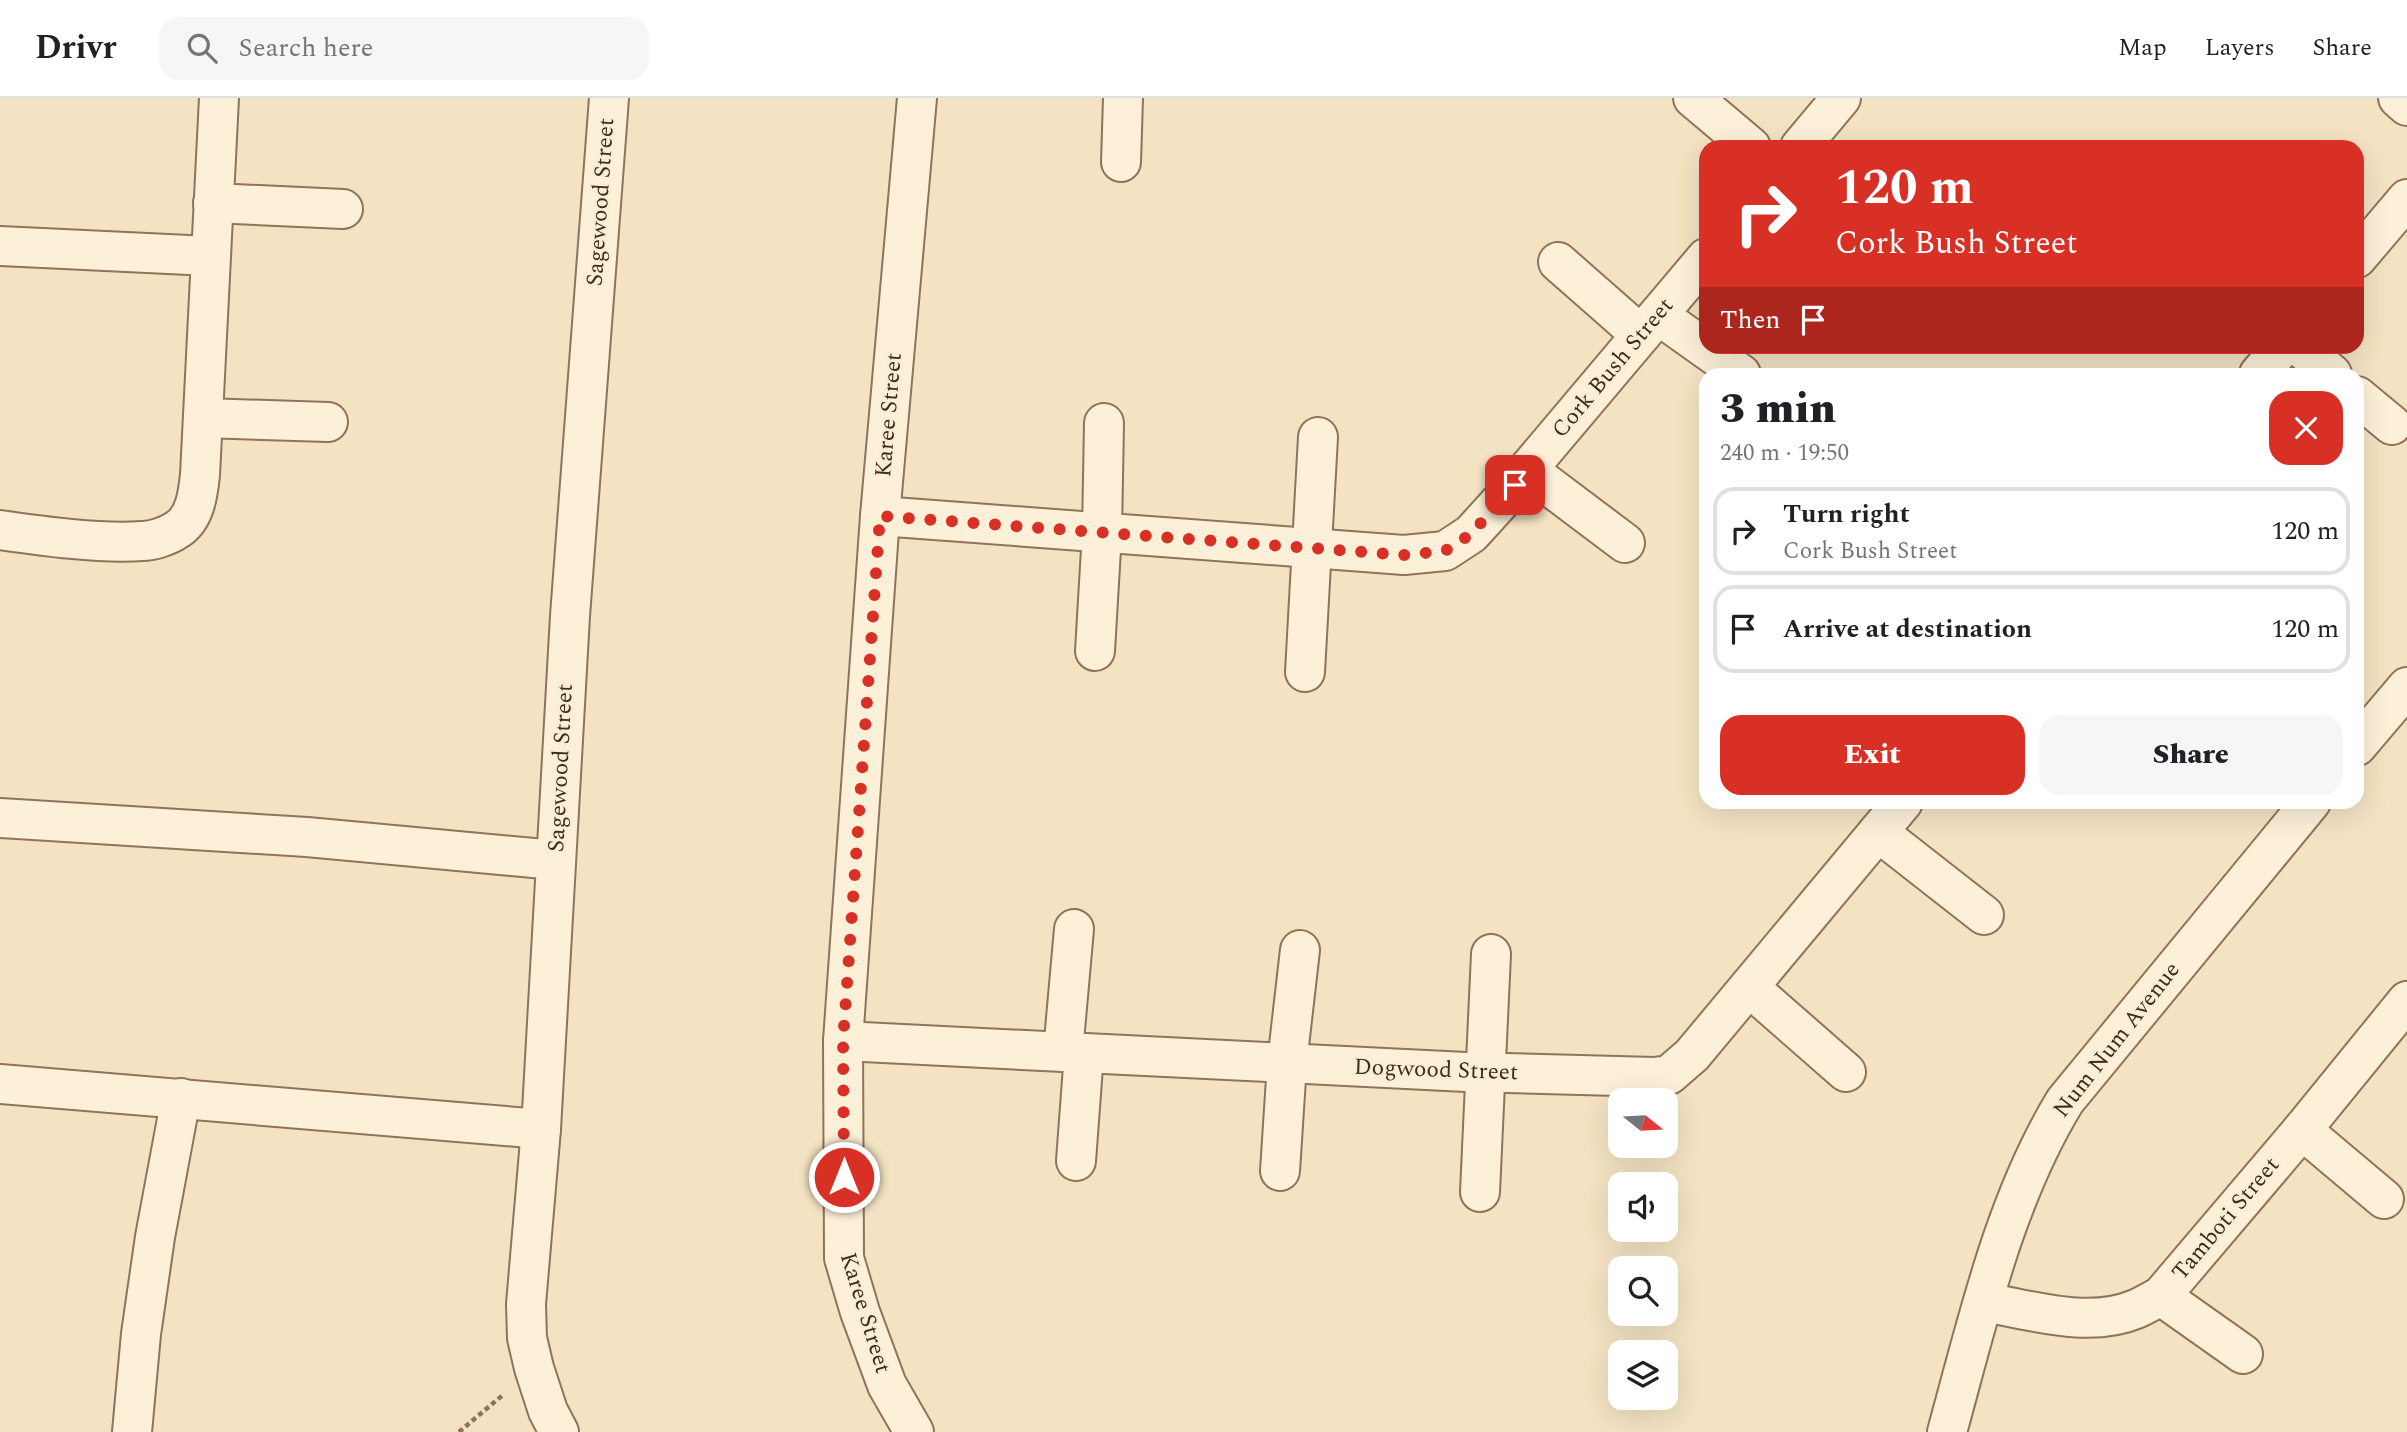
<!DOCTYPE html>
<meta charset="utf-8">
<style>
body{margin:0;font-family:Spectral,serif;background:#f6f6f6;color:#202124;height:100vh;display:flex;flex-direction:column;font-size:26px;white-space:nowrap}
*{box-sizing:border-box;margin:0}
p{font-size:23px;color:#757577}
.icon{flex:none;width:38px;height:38px;fill:none;stroke:currentColor;stroke-width:2;stroke-linecap:round;stroke-linejoin:round}
.map{position:relative;flex:1;overflow:hidden}
.panel{position:absolute;left:1699px;top:270px;width:665px;height:441px;display:flex;flex-direction:column;background:#fff;border-radius:21px;box-shadow:0 7px 28px #0002}
.panel>*{flex:none}
.top-card{position:absolute;left:1699px;top:42px;width:665px;height:214px;border-radius:21px;box-shadow:0 7px 28px #0002;background:#d93025;color:#fff;overflow:hidden}
.needle{width:46px;rotate:108deg}
.buttons{position:absolute;left:1608px;top:990px;display:grid;gap:14px}
.buttons a{display:grid;place-items:center;width:70px;height:70px;border-radius:14px;background:#fff;box-shadow:0 7px 28px #0002;font-size:35px}
.pin{position:absolute;display:grid;place-items:center;width:60px;height:60px;color:#fff;margin:-30px;border-radius:14px;box-shadow:0 4px 10px #0006}
.me{position:absolute;width:77px;margin:-38px;rotate:0deg;stroke-linejoin:round;filter:drop-shadow(0 0 5px #0008)}
.turn{display:flex;align-items:center;gap:24px;height:147px;padding:0 21px;font-size:32px}
.turn .icon{width:91px;height:91px;stroke-width:2.5}
.turn b{display:block;font-size:49px;line-height:60px}
.then{display:flex;align-items:center;height:66px;padding:0 21px;background:#0003;gap:14px;font-size:26px}
.round{display:grid;place-items:center;flex:none;width:74px;height:74px;border-radius:21px;background:#f6f6f6}
.summary{display:flex;align-items:center;justify-content:space-between;height:119px;padding:0 21px}
h1{font-size:42px;font-weight:800;line-height:52px}
.primary-button{display:flex;gap:14px;margin-top:auto;padding:14px 21px}
.primary-button a{flex:1;height:80px;border-radius:21px;background:#d93025;color:#fff;font-size:28px;font-weight:800;line-height:80px;text-align:center}
.primary-button a+a{background:#f6f6f6;color:#202124}
ul{padding:0;list-style:none}
li{display:flex;align-items:center;gap:21px;height:88px;margin:0 14px 10px;padding:0 7px;border:4px solid #e0e0e0;border-radius:21px}
li div{flex:1}
li b{display:block;font-size:26px}
li em{font-style:normal}
header{display:flex;align-items:center;gap:42px;box-sizing:border-box;height:98px;padding:0 35px;background:#fff;border-bottom:2px solid #e0e0e0}
header strong{font-size:33px}
nav{display:flex;gap:38px;margin-inline-start:auto;font-size:24px}
.search{width:490px;height:63px;background:#f6f6f6;display:flex;align-items:center;gap:18px;box-sizing:border-box;padding:0 24px;border-radius:21px;color:#757577;font-size:26px}
.map>svg:first-child{display:block}
</style>
<header>
<strong>Drivr</strong>
<div class="search"><svg class="icon" aria-label="search" viewBox="0 0 24 24"><circle cx="10" cy="10" r="6"/><path d="M15 15l6 6"/></svg>Search here</div>
<nav><a>Map</a><a>Layers</a><a>Share</a></nav>
</header>
<div class="map">
<svg width="2407" height="1334" viewBox="0 0 2407 1334">
<rect width="100%" height="100%" fill="#f3e3c3"/>
<g fill="none" stroke-linecap="round" stroke-linejoin="round">
<!-- minor casing -->
<g stroke="#907358" stroke-width="42">
<g id="minor">
<path d="M1693 0 1751 49"/>
<path d="M2398 0 2407 8"/>
<path d="M1800 49 1841 0"/>
<path d="M1121 64 1123 0"/>
<path d="M213 105 343 111"/>
<path d="M0 148 210 158"/>
<path d="M2357 160 2407 101"/>
<path d="M1558 164 1641 237"/>
<path d="M1658 217 1741 276"/>
<path d="M2299 248 2332 276"/>
<path d="M2259 276 2283 248"/>
<path d="M2357 298 2392 327"/>
<path d="M203 320 328 324"/>
<path d="M1528 372 1625 445"/>
<path d="M880 418 1404 457 1445 453 1471 436 1501 403 1706 160"/>
<path d="M0 432C42 438 100 446 142 443 153 443 168 438 178 431 195 420 198 396 200 377L219 0"/>
<path d="M1095 553 1102 434 1104 325"/>
<path d="M1305 574 1318 339"/>
<path d="M2357 648 2407 589"/>
<path d="M0 720 307 739 555 762"/>
<path d="M1878 734 1984 817"/>
<path d="M1749 889 1846 974"/>
<path d="M843 943 1466 974 1654 979 1669 977 1692 957 1903 704"/>
<path d="M1063 954 1074 831"/>
<path d="M0 986 541 1031"/>
<path d="M2302 1032 2384 1101"/>
<path d="M1076 1063 1084 955"/>
<path d="M1280 1073 1287 965 1300 852"/>
<path d="M1480 1094 1491 856"/>
<path d="M2161 1198 2243 1256"/>
<path d="M1983 1204C2032 1212 2088 1231 2136 1211 2145 1207 2153 1202 2161 1198L2302 1032 2407 903"/>
<path d="M132 1334 141 1236 155 1139 181 1000"/>
<path d="M559 1334 548 1313 534 1270 527 1240 526 1206 541 1031 570 518 609 0"/>
<path d="M914 1334 887 1287 860 1214 844 1160 843 943 880 418 917 0"/>
<path d="M1947 1334C1978 1222 2004 1103 2065 1003L2311 704"/>
</g>
</g>
<!-- path -->
<path stroke="#907358" stroke-width="4.5" stroke-dasharray="5 3.5" stroke-linecap="butt" d="M459 1334 504 1296"/>
<!-- minor -->
<use href="#minor" stroke="#fcf0d8" stroke-width="38"/>
</g>
<g fill="none" stroke-linecap="round" stroke-linejoin="round">
<!-- route -->
<path stroke="#d93025" stroke-width="12" stroke-dasharray="0 21.6" d="M844 1079 843 943 880 418 1404 457 1445 453 1471 436 1515 387"/>
</g>
<g text-anchor="middle" dominant-baseline="central" stroke-width="5" stroke-linejoin="round" paint-order="stroke">
<!-- street labels -->
<g font-size="23" fill="#3e2c1d" stroke="#f9edd4">
<text transform="translate(601 104) rotate(-86)">Sagewood Street</text>
<text transform="translate(1613 270) rotate(-50)">Cork Bush Street</text>
<text transform="translate(889 317) rotate(-85)">Karee Street</text>
<text transform="translate(561 670) rotate(-87)">Sagewood Street</text>
<text transform="translate(2117 942) rotate(-52)">Num Num Avenue</text>
<text transform="translate(1436 972) rotate(2)">Dogwood Street</text>
<text transform="translate(2226 1121) rotate(-50)">Tamboti Street</text>
<text transform="translate(865 1215) rotate(73)">Karee Street</text>
</g>
</g>
</svg>
<div class="buttons">
<a><svg class="needle" viewBox="-14 -14 28 28"><path d="M0-13l5 13h-10z" fill="#e53935"/><path d="M0 13l5-13h-10z" fill="#757577"/></svg></a>
<a><svg class="icon" aria-label="sound" viewBox="0 0 24 24"><path d="M4 9h4l5-4v14l-5-4H4zM17 9q2 3 0 6"/></svg></a>
<a><svg class="icon" aria-label="search" viewBox="0 0 24 24"><circle cx="10" cy="10" r="6"/><path d="M15 15l6 6"/></svg></a>
<a><svg class="icon" aria-label="layers" viewBox="0 0 24 24"><path d="M12 4l9 5-9 5-9-5zM3 14l9 5 9-5"/></svg></a>
</div>
<div class="pin" style="left:1515px;top:387px;background:#d93025"><svg class="icon" aria-label="arrive" viewBox="0 0 24 24"><path d="M6 21V4h12l-3 4 3 4H6"/></svg></div>
<svg class="me" style="left:844px;top:1079px" viewBox="-20 -20 40 40"><circle r="17" fill="#d93025" stroke="#fff" stroke-width="3"/><path d="M0-11L8 9 0 5-8 9z" fill="#fff"/></svg>
<div class="top-card">
<div class="turn"><svg class="icon" aria-label="right" viewBox="0 0 24 24"><path d="M7 20v-9h11M14 6l5 5-5 5"/></svg><div><b>120 m</b>Cork Bush Street</div></div>
<div class="then">Then<svg class="icon" aria-label="arrive" viewBox="0 0 24 24"><path d="M6 21V4h12l-3 4 3 4H6"/></svg></div>
</div>
<section class="panel">
<div class="summary"><div><h1>3 min</h1><p>240 m · 19:50</p></div><a class="round" style="background:#d93025;color:#fff"><svg class="icon" aria-label="close" viewBox="0 0 24 24"><path d="M6 6l12 12M18 6L6 18"/></svg></a></div>
<ul>
<li><svg class="icon" aria-label="right" viewBox="0 0 24 24"><path d="M7 20v-9h11M14 6l5 5-5 5"/></svg><div><b>Turn right</b><p>Cork Bush Street</p></div><em>120 m</em></li>
<li><svg class="icon" aria-label="arrive" viewBox="0 0 24 24"><path d="M6 21V4h12l-3 4 3 4H6"/></svg><div><b>Arrive at destination</b></div><em>120 m</em></li>
</ul>
<div class="primary-button"><a>Exit</a><a>Share</a></div>
</section>
</div>
